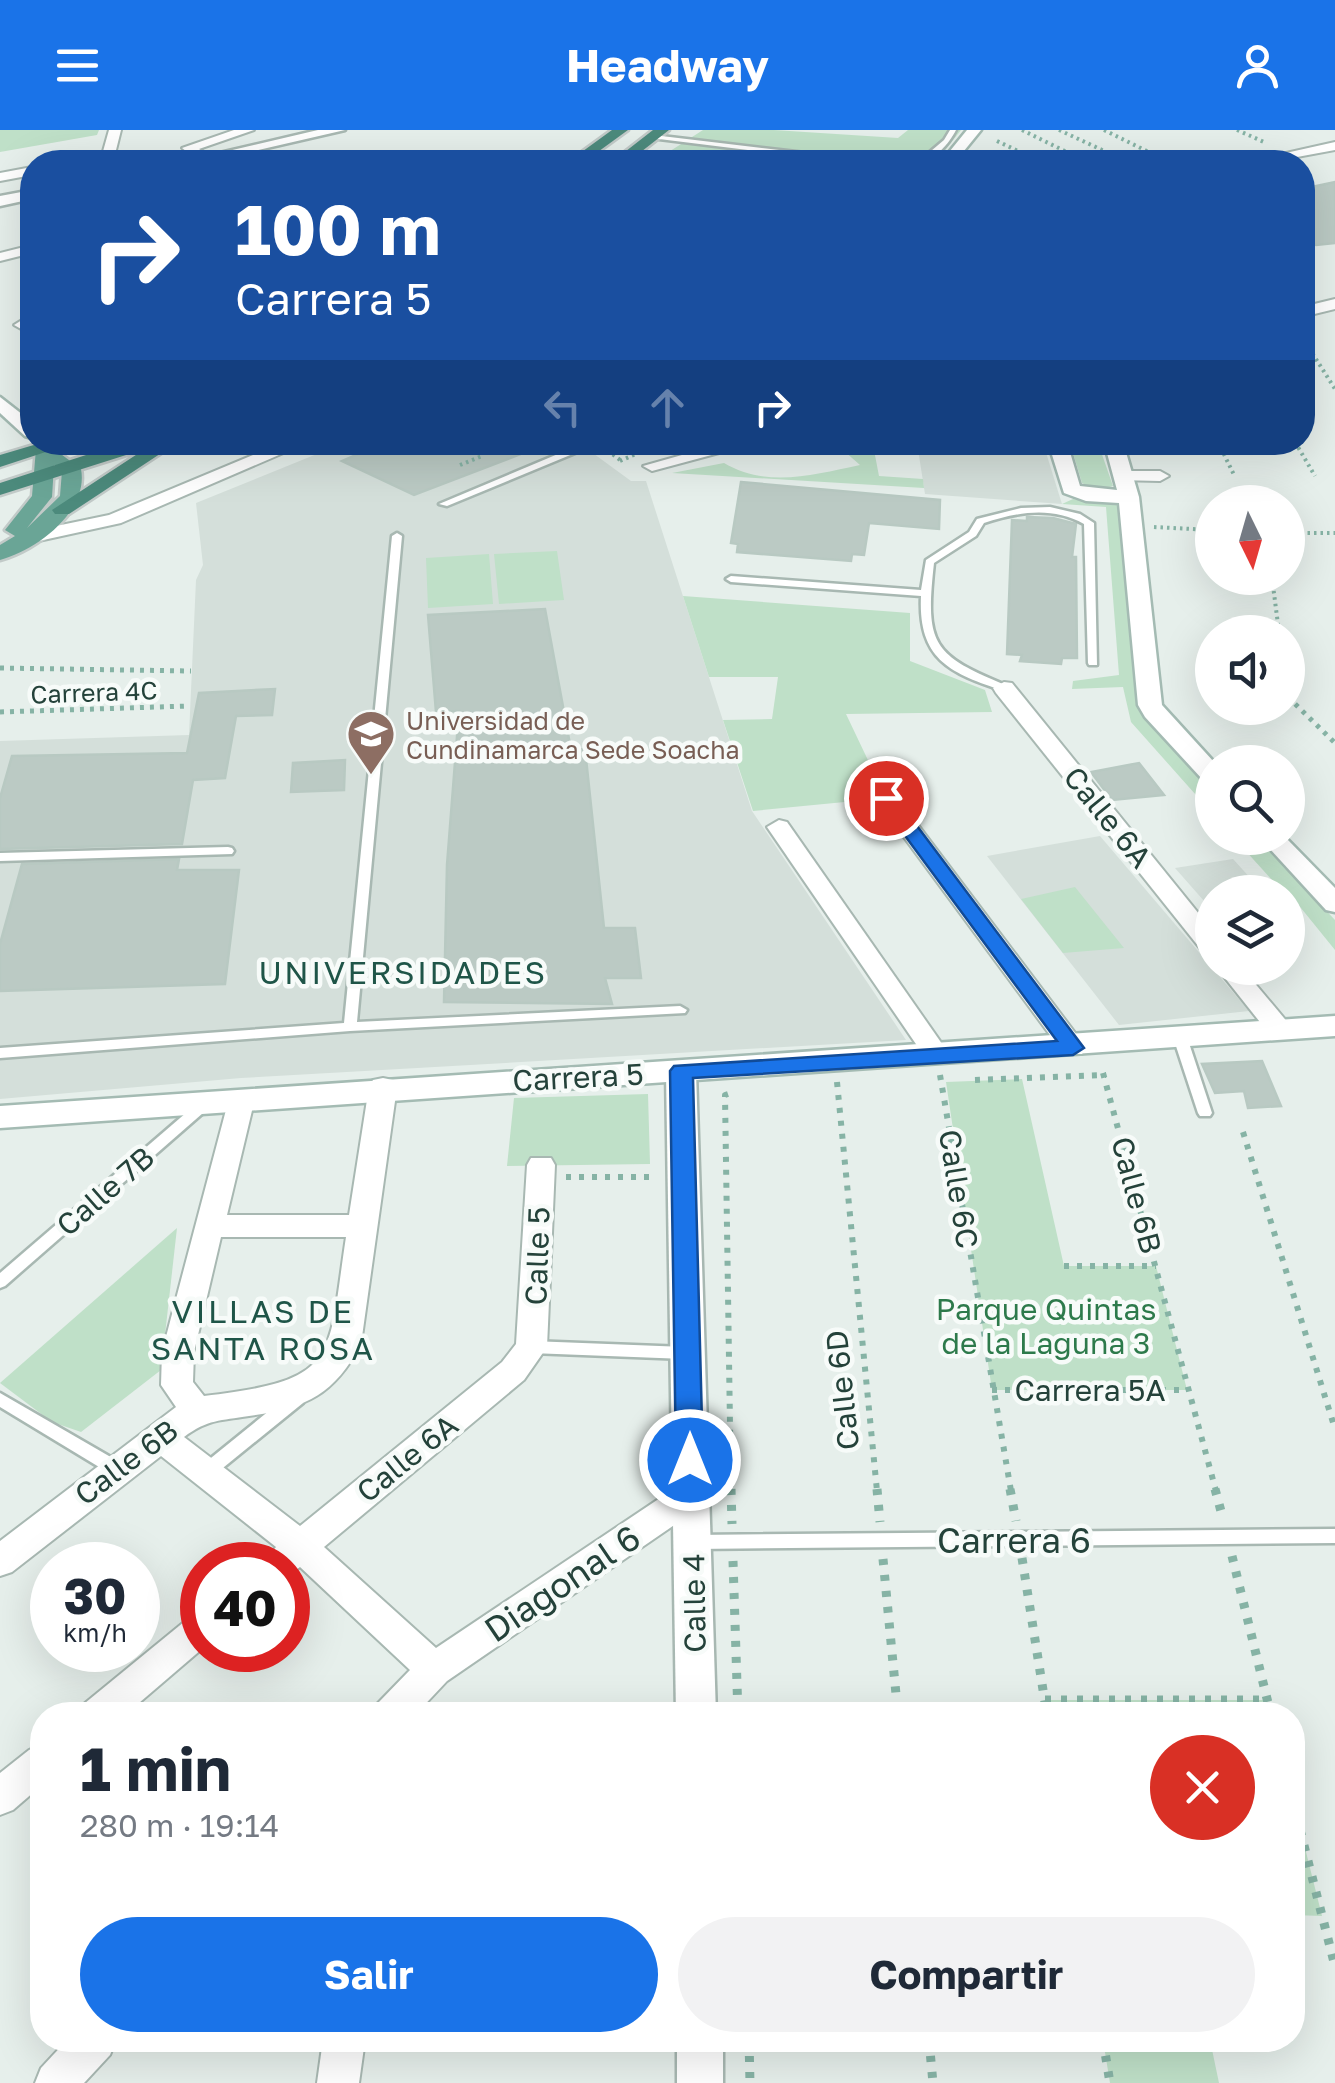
<!DOCTYPE html>
<html lang="es">
<meta charset="utf-8">
<style>
body{margin:0;font-family:"Golos Text",sans-serif;background:#f2f2f3;color:#1f2937;height:100vh;display:flex;flex-direction:column;font-size:38px;white-space:nowrap}
*{box-sizing:border-box;margin:0}
p{font-size:32px;color:#747a83}
.icon{flex:none;width:55px;height:55px;fill:none;stroke:currentColor;stroke-width:2;stroke-linecap:round;stroke-linejoin:round}
.map{position:relative;flex:1;overflow:hidden}
.panel{position:absolute;left:30px;top:1572px;width:1275px;height:350px;display:flex;flex-direction:column;background:#fff;border-radius:40px;box-shadow:0 10px 40px #0002}
.panel>*{flex:none}
.top-card{position:absolute;left:20px;top:20px;width:1295px;height:305px;border-radius:40px;box-shadow:0 10px 40px #0002;background:#1a4fa0;color:#fff;overflow:hidden}
.needle{width:65px;rotate:175deg}
.fabs{position:absolute;left:1195px;top:355px;display:grid;gap:20px}
.fabs a{display:grid;place-items:center;width:110px;height:110px;border-radius:50%;background:#fff;box-shadow:0 10px 40px #0002;font-size:50px}
.speed{position:absolute;left:30px;top:1412px;display:flex;gap:20px;font-size:50px;font-weight:700;text-align:center}
.speed>*{display:grid;place-content:center;width:130px;height:130px;border-radius:50%;background:#fff;box-shadow:0 10px 40px #0002;line-height:1}
.speed small{font-size:25px;font-weight:400}
.speed .limit{border:15px solid #d22;background:#fff;color:#111}
.pin{position:absolute;display:grid;place-items:center;width:85px;height:85px;color:#fff;margin:-42px;border:5px solid #fff;border-radius:50%;box-shadow:0 2px 10px #0007}
.me{position:absolute;width:110px;margin:-55px;rotate:0deg;stroke-linejoin:round;filter:drop-shadow(0 0 8px #0008)}
.turn{display:flex;align-items:center;gap:35px;height:210px;padding:0 50px;font-size:45px}
.turn .icon{width:130px;height:130px;stroke-width:2.5}
.turn b{display:block;font-size:70px;line-height:85px}
.lanes{display:flex;align-items:center;height:95px;padding:0 50px;background:#0003;justify-content:center;gap:50px;direction:ltr}
.lanes .off{opacity:.35}
.round{display:grid;place-items:center;flex:none;width:105px;height:105px;border-radius:52px;background:#f2f2f3}
.headline{display:flex;align-items:center;justify-content:space-between;height:170px;padding:0 50px}
h1{font-size:60px;font-weight:700;line-height:75px}
.action{display:flex;gap:20px;margin-top:auto;padding:20px 50px}
.action a{flex:1;height:115px;border-radius:60px;background:#1a73e8;color:#fff;font-size:40px;font-weight:700;line-height:115px;text-align:center}
.action a+a{background:#f2f2f3;color:#1f2937}
header{display:flex;justify-content:space-between;align-items:center;height:130px;padding:0 50px;background:#1a73e8;color:#fff;font-size:45px;font-weight:700}
.map>svg:first-child{display:block}
</style>
<header><svg class="icon" aria-label="menu" viewBox="0 0 24 24"><path d="M4 6h16M4 12h16M4 18h16"/></svg>Headway<svg class="icon" aria-label="person" viewBox="0 0 24 24"><circle cx="12" cy="8" r="4"/><path d="M4 21q1-7 8-7t8 7"/></svg></header>
<div class="map">
<svg width="1335" height="1953" viewBox="0 0 1335 1953">
<rect width="100%" height="100%" fill="#e6efeb"/>
<!-- built -->
<g fill="#d4dfda">
<path d="M344 313H579L631 351H646L752 681 906 910 241 948 0 969V611L189 605 196 450 203 435 196 373Z"/>
<path d="M917 313H1043L1062 374 925 364Z"/>
<path d="M1100 706 1249 881 1119 895 987 726Z"/>
<path d="M1233 729 1263 762H1212V780L1175 738Z"/>
</g>
<!-- green -->
<g fill="#bfe0c8">
<path d="M0 0H99L97 5 0 22Z"/>
<path d="M703 0H774L898 8 908 0H961L936 32H653Z"/>
<path d="M835 313H891L892 319 874 320 879 346 923 349 924 358 672 343 724 333C767 358 813 345 860 335Z"/>
<path d="M1070 313H1098L1113 356 1098 360 1082 353Z"/>
<path d="M1073 369 1124 376 1145 586 1212 659V683L1131 592 1123 557 1072 559 1073 551 1119 545 1106 377 1062 374Z"/>
<path d="M557 421 564 470 499 474 494 424Z"/>
<path d="M489 424 493 474 428 478 426 428Z"/>
<path d="M683 466 910 483V531L985 560 992 582 846 584 886 668 753 681 723 590 772 589 778 547H709Z"/>
<path d="M1234 708H1258L1335 790V820L1288 762H1283Z"/>
<path d="M1075 757 1124 818 1063 823 1021 769Z"/>
<path d="M1022 949 1064 1136H1156L1187 1260H992L946 952Z"/>
<path d="M648 964 650 1034 507 1036 514 968Z"/>
<path d="M177 1098 161 1240 81 1302 52 1292 0 1253Z"/>
<path d="M1045 1570H1267L1271 1585H1047Z"/>
<path d="M1292 1670H1293L1322 1786 1293 1785Z"/>
<path d="M1103 1910H1210L1219 1953H1110Z"/>
</g>
<!-- building -->
<g fill="#bbcac4" stroke="#b8c9c2" stroke-width="2.5">
<path d="M1335 52V113L1316 115 1302 109V59Z"/>
<path d="M386 312H544V315L414 365 342 331Z"/>
<path d="M741 352 940 370 939 399 869 393 864 425 852 424 851 431 737 422 738 414 731 413Z"/>
<path d="M1027 387 1053 388 1076 394 1072 427H1076L1077 528H1062L1061 534 1020 531 1022 525 1007 524 1012 390 1027 391Z"/>
<path d="M545 479 571 620 585 619 604 798H635L641 848H605L612 874 444 872 447 735 459 581 436 582 428 485Z"/>
<path d="M275 559 272 585 236 586 225 648 193 650 182 714 0 719V668L12 626 187 623 199 563Z"/>
<path d="M345 630 344 660 291 662 293 633Z"/>
<path d="M1139 633 1164 665 1112 670 1091 642Z"/>
<path d="M179 729 177 740H239L225 854 0 861V814L22 734Z"/>
<path d="M1262 931 1281 976 1248 978 1244 961 1215 963 1202 934Z"/>
</g>
<g fill="none" stroke-linecap="round" stroke-linejoin="round">
<!-- service casing -->
<g stroke="#a8b8b2" stroke-width="5">
<g id="service">
<path d="M950 0H956C949 14 934 31 918 32L944 10Z"/>
<path d="M653 5 805 23 808 25 805 27 651 8Z"/>
<path d="M582 26 584 29 530 32 517 31 520 29Z"/>
<path d="M577 316 581 319 580 321 447 376 439 374Z"/>
<path d="M1050 377 1080 384 1094 393 1097 535H1089L1088 533 1084 394C1052 376 1018 382 984 393L976 406 934 433C925 515 932 525 1008 556V560L1004 561C949 543 918 529 921 466L731 452 726 449 731 446 921 460 926 430 969 402 977 389 1021 378Z"/>
<path d="M397 403 402 406 357 892 680 876 687 880 685 883 350 901 0 928V918L344 893 392 406Z"/>
<path d="M228 717 232 718 234 721 232 724 0 731V723Z"/>
<path d="M1180 903 1187 907 1212 983 1210 986H1200L1198 983 1173 907Z"/>
<path d="M206 968 211 970 213 973 211 976 5 1156 0 1158V1143L201 970Z"/>
<path d="M531 1211 685 1217 691 1219 693 1223 691 1227 685 1229 531 1223 526 1221 523 1217 526 1213Z"/>
<path d="M297 1262 303 1263 305 1268 303 1273 213 1346 207 1348 201 1346 199 1341 201 1336 291 1263Z"/>
<path d="M0 1263 121 1333 123 1338 121 1343 115 1345 109 1343 0 1277Z"/>
<path d="M1335 1399V1413L694 1419 688 1417 685 1412 688 1407 694 1405Z"/>
</g>
</g>
<!-- minor casing -->
<g stroke="#a8b8b2" stroke-width="4">
<g id="minor">
<path d="M109 0H121L113 32H100Z"/>
<path d="M234 0H254L199 19 210 26V32H200L182 18Z"/>
<path d="M1335 12V20L1270 32H1245Z"/>
<path d="M245 18 265 32H251L238 22Z"/>
<path d="M32 37V45L0 51V43Z"/>
<path d="M32 115V123L0 131V123Z"/>
<path d="M1335 169V179L1302 187V177Z"/>
<path d="M22 190 32 194V205L14 195Z"/>
<path d="M284 312H309L121 393 25 414 15 408 18 404 109 385Z"/>
<path d="M728 312H760L652 341 643 336Z"/>
<path d="M1123 341H1160L1169 346 1160 351 1117 350 1114 346Z"/>
<path d="M1004 552 1012 553 1212 800V824L1203 822 996 563 993 558Z"/>
<path d="M886 661 894 663 1082 912 1086 918 1082 924H1064L875 668Z"/>
<path d="M779 690 787 692 947 921 951 927 947 933H929L767 697Z"/>
<path d="M1217 838H1242L1289 894 1293 900 1289 906H1271Z"/>
<path d="M383 948 393 950 397 957 361 1214C334 1265 306 1278 249 1286 220 1291 208 1289 184 1307L300 1396 502 1232 516 1214 527 1035 531 1028H551L555 1035 547 1217 524 1250 324 1417 436 1518 678 1356 690 1352 702 1356 707 1366 702 1376 447 1551 415 1585H373L378 1573 410 1540 300 1437 288 1446V1435H261L276 1417 161 1326 12 1442 0 1446V1411L176 1277 161 1255 162 1222 231 961H251L255 968 227 1085H349L369 957 373 950ZM221 1107H346C327 1231 341 1250 204 1266L193 1252 194 1222Z"/>
<path d="M202 1482V1519L125 1585H80L85 1573 190 1487Z"/>
<path d="M42 1614V1655L13 1680 0 1685V1643L29 1620Z"/>
<path d="M67 1910H116L110 1925 84 1953H35L41 1938Z"/>
<path d="M323 1910H365L359 1953H317Z"/>
</g>
</g>
<!-- tertiary casing -->
<g stroke="#a8b8b2" stroke-width="5">
<g id="tertiary">
<path d="M318 0H345L206 32H181Z"/>
<path d="M32 60V69L0 76V66Z"/>
<path d="M681 931 691 934 696 941 716 1585H676L666 941 671 934Z"/>
<rect x="677" y="1910" width="46" height="43"/>
</g>
</g>
<!-- secondary casing -->
<g stroke="#a4bbb3" stroke-width="5">
<g id="secondary">
<path d="M967 0H981L955 32H941Z"/>
<path d="M0 267 32 292V308L25 306 0 283Z"/>
<path d="M1048 312H1067L1080 356 1117 360 1104 312H1123L1139 367 1162 575 1214 632 1212 652 1203 650 1145 587 1138 575 1119 373 1086 371 1064 363Z"/>
<path d="M1260 708H1286L1335 758V782L1326 780Z"/>
<path d="M1335 886V906L0 998V976Z"/>
</g>
</g>
<!-- primary casing -->
<g stroke="#c2cac8" stroke-width="5">
<path id="primary" d="M46 313 81 339C89 381 37 420 0 430V415L15 406 5 400 32 366 36 319ZM54 335 62 341 60 366 27 398 52 367Z"/>
</g>
<!-- trunk casing -->
<g stroke="#c2cac8" stroke-width="5">
<g id="trunk">
<path d="M612 0H628L584 32H568Z"/>
<path d="M653 0H669L628 32H612Z"/>
<path d="M44 312H76L0 337V325Z"/>
<path d="M126 312H178L69 384H55L52 380 145 319 0 365V353Z"/>
</g>
</g>
<!-- path-far3 -->
<g stroke="#86b3a5" stroke-width="4" stroke-dasharray="2.5 4" stroke-linecap="butt">
<path d="M1022 0 1087 32"/>
<path d="M1059 0 1128 32"/>
<path d="M1104 0 1163 29"/>
<path d="M1237 0 1264 12"/>
<path d="M997 11 1041 32"/>
<path d="M984 24 1000 32"/>
<path d="M1143 32 1199 22"/>
<path d="M1208 32 1232 28"/>
<path d="M1302 207 1335 259"/>
<path d="M1218 312 1235 347"/>
<path d="M1295 312 1315 346"/>
<path d="M597 313 623 332"/>
<path d="M341 314 377 316"/>
<path d="M620 331 636 324"/>
<path d="M460 335 482 326"/>
<path d="M1154 397 1212 400"/>
<path d="M1288 403H1335"/>
<path d="M1272 448 1279 502"/>
</g>
<!-- path-far2 -->
<g stroke="#86b3a5" stroke-width="5" stroke-dasharray="4 6" stroke-linecap="butt">
<path d="M0 538 191 541"/>
<path d="M1288 567 1335 613"/>
<path d="M0 582 189 576"/>
</g>
<!-- path-far1 -->
<g stroke="#86b3a5" stroke-width="6" stroke-dasharray="5 8" stroke-linecap="butt">
<path d="M1103 943 1216 1361"/>
<path d="M940 945 1011 1361"/>
<path d="M975 950 1106 945"/>
<path d="M837 952 877 1361"/>
<path d="M728 964 725 965 731 1361"/>
<path d="M1243 1002 1335 1299"/>
<path d="M566 1047H653"/>
<path d="M1064 1136H1156"/>
<path d="M992 1260H1187"/>
</g>
<!-- path -->
<g stroke="#86b3a5" stroke-width="9" stroke-dasharray="6 10" stroke-linecap="butt">
<path d="M731 1359 732 1394"/>
<path d="M877 1359 880 1392"/>
<path d="M1010 1359 1016 1391"/>
<path d="M1215 1359 1222 1385"/>
<path d="M1232 1426 1271 1585"/>
<path d="M1022 1428 1047 1585"/>
<path d="M883 1429 898 1585"/>
<path d="M733 1431 738 1585"/>
<path d="M1045 1570H1267"/>
<path d="M1292 1669 1335 1836"/>
<path d="M749 1910 750 1953"/>
<path d="M929 1910 933 1953"/>
<path d="M1103 1910 1110 1953"/>
</g>
<!-- service -->
<use href="#service" fill="#fff" fill-rule="evenodd"/>
<!-- minor -->
<use href="#minor" fill="#fff" fill-rule="evenodd"/>
<!-- tertiary -->
<use href="#tertiary" fill="#fff" fill-rule="evenodd"/>
<!-- secondary -->
<use href="#secondary" fill="#fff" fill-rule="evenodd"/>
<!-- primary -->
<use href="#primary" fill="#6aa596" fill-rule="evenodd"/>
<!-- trunk -->
<use href="#trunk" fill="#4c8a7c" fill-rule="evenodd"/>
</g>
<!-- route -->
<path fill="#1a73e8" stroke="#114b97" stroke-width="2.5" d="M886 663 893 664 1084 918 1073 925 693 948 703 1330 699 1338 690 1341 680 1338 676 1330 670 941 674 936 1057 911 877 668Z"/>
<!-- icons -->
<defs>
<g id="university-pin" transform="scale(2.5)"><path d="M0 17L-7.5 6A9.5 9.5 0 1 1 7.5 6Z" fill="#8d6e63" stroke="#f7fbf9"/><path d="M0-5L7-2L0 1L-7-2ZM-4 1L0 2.5L4 1V4Q0 6-4 4Z" fill="#fff"/></g>
</defs>
<g fill-rule="evenodd">
<use href="#university-pin" x="371" y="604"/>
</g>
<g text-anchor="middle" dominant-baseline="central" stroke-width="9" stroke-linejoin="round" paint-order="stroke">
<!-- far-street labels -->
<g font-size="25" fill="#24423a" stroke="#f7fbf9">
<text transform="translate(94 562) rotate(-2)">Carrera 4C</text>
</g>
<!-- far-education labels -->
<g font-size="25" fill="#785e54" stroke="#f7fbf9" text-anchor="start">
<text x="406" y="590">Universidad de<tspan x="406" dy="29">Cundinamarca Sede Soacha</tspan></text>
</g>
<!-- street labels -->
<g font-size="30" fill="#24423a" stroke="#f7fbf9">
<text transform="translate(1108 687) rotate(51)">Calle 6A</text>
<text transform="translate(578 947) rotate(-3)">Carrera 5</text>
<text transform="translate(959 1059) rotate(81)">Calle 6C</text>
<text transform="translate(105 1061) rotate(-41)">Calle 7B</text>
<text transform="translate(1137 1065) rotate(75)">Calle 6B</text>
<text transform="translate(537 1126) rotate(-88)">Calle 5</text>
<text transform="translate(842 1260) rotate(-96)">Calle 6D</text>
<text x="1090" y="1260">Carrera 5A</text>
<text transform="translate(407 1328) rotate(-39)">Calle 6A</text>
<text transform="translate(126 1332) rotate(-37)">Calle 6B</text>
<text transform="translate(694 1473) rotate(-91)">Calle 4</text>
</g>
<!-- park labels -->
<g font-size="30" fill="#2d7a4b" stroke="#f7fbf9">
<text x="1046" y="1179">Parque Quintas<tspan x="1046" dy="34">de la Laguna 3</tspan></text>
</g>
<!-- neighbourhood labels -->
<g font-size="32" letter-spacing="2.5" fill="#1f5548" stroke="#f7fbf9">
<text x="403" y="842">UNIVERSIDADES</text>
<text x="263" y="1181">VILLAS DE<tspan x="263" dy="37">SANTA ROSA</tspan></text>
</g>
<!-- near-street labels -->
<g font-size="35" fill="#24423a" stroke="#f7fbf9">
<text x="1014" y="1410">Carrera 6</text>
<text transform="translate(562 1453) rotate(-34)">Diagonal 6</text>
</g>
</g>
</svg>
<div class="fabs">
<a><svg class="needle" viewBox="-14 -14 28 28"><path d="M0-13l5 13h-10z" fill="#e53935"/><path d="M0 13l5-13h-10z" fill="#747a83"/></svg></a>
<a><svg class="icon" aria-label="sound" viewBox="0 0 24 24"><path d="M4 9h4l5-4v14l-5-4H4zM17 9q2 3 0 6"/></svg></a>
<a><svg class="icon" aria-label="search" viewBox="0 0 24 24"><circle cx="10" cy="10" r="6"/><path d="M15 15l6 6"/></svg></a>
<a><svg class="icon" aria-label="layers" viewBox="0 0 24 24"><path d="M12 4l9 5-9 5-9-5zM3 14l9 5 9-5"/></svg></a>
</div>
<div class="speed"><div>30<small>km/h</small></div><div class="limit">40</div></div>
<div class="pin" style="left:886px;top:668px;background:#d93025"><svg class="icon" aria-label="arrive" viewBox="0 0 24 24"><path d="M6 21V4h12l-3 4 3 4H6"/></svg></div>
<svg class="me" style="left:690px;top:1330px" viewBox="-20 -20 40 40"><circle r="17" fill="#1a73e8" stroke="#fff" stroke-width="3"/><path d="M0-11L8 9 0 5-8 9z" fill="#fff"/></svg>
<div class="top-card">
<div class="turn"><svg class="icon" aria-label="right" viewBox="0 0 24 24"><path d="M7 20v-9h11M14 6l5 5-5 5"/></svg><div><b>100 m</b>Carrera 5</div></div>
<div class="lanes"><svg class="icon off" aria-label="left" viewBox="0 0 24 24"><path d="M17 20v-9H6M10 6l-5 5 5 5"/></svg><svg class="icon off" aria-label="ahead" viewBox="0 0 24 24"><path d="M12 20V5M6 11l6-6 6 6"/></svg><svg class="icon" aria-label="right" viewBox="0 0 24 24"><path d="M7 20v-9h11M14 6l5 5-5 5"/></svg></div>
</div>
<section class="panel">
<div class="headline"><div><h1>1 min</h1><p>280 m · 19:14</p></div><a class="round" style="background:#d93025;color:#fff"><svg class="icon" aria-label="close" viewBox="0 0 24 24"><path d="M6 6l12 12M18 6L6 18"/></svg></a></div>
<div class="action"><a>Salir</a><a>Compartir</a></div>
</section>
</div>
